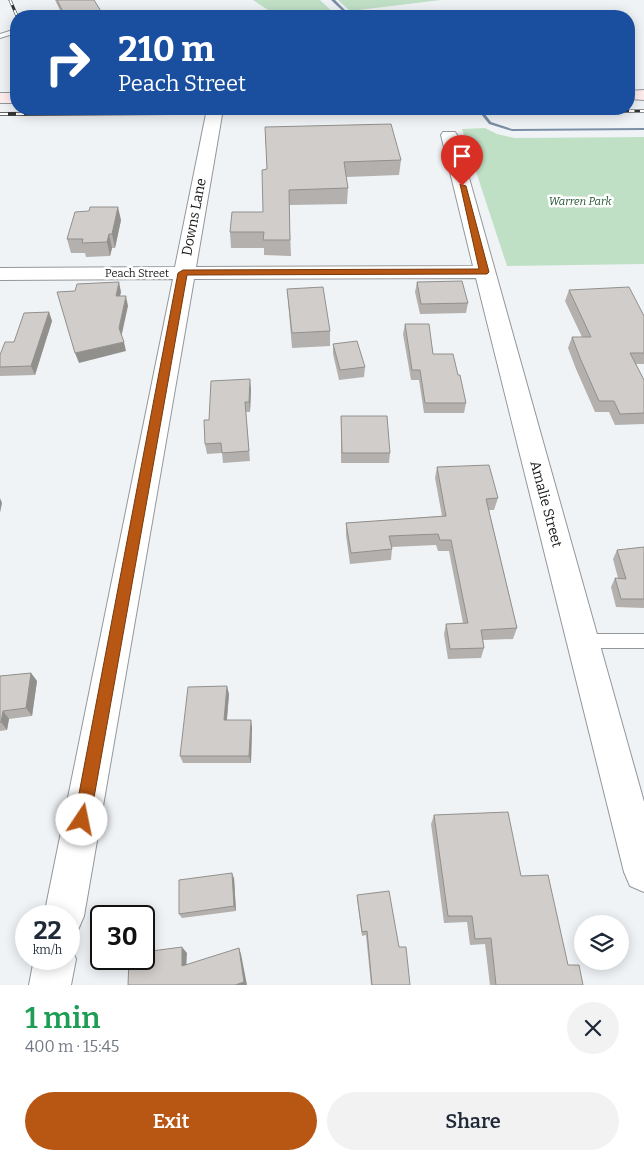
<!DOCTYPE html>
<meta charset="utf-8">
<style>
body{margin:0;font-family:Bitter,serif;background:#f2f2f3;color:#1f2937;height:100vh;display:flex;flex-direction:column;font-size:19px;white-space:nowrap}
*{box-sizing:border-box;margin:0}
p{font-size:16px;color:#747a83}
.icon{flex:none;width:28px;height:28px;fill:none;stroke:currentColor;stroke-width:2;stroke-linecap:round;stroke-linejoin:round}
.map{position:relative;height:985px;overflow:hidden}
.side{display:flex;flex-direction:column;background:#fff;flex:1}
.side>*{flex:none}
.hud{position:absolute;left:10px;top:10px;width:625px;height:105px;border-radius:20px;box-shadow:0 2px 12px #0003;background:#1a4fa0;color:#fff;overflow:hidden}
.controls{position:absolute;left:574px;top:915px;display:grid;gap:10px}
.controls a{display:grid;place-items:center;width:55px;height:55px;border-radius:50%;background:#fff;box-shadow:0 2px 12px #0003;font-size:25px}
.speed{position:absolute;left:15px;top:905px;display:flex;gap:10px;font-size:25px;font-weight:700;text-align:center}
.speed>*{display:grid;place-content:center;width:65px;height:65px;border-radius:50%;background:#fff;box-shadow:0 2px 12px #0003;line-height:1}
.speed small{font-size:12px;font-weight:400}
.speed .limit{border:2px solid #111;border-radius:8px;background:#fff;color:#111}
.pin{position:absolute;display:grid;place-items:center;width:42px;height:42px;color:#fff;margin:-51px -21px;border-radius:50% 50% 50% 0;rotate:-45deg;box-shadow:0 0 5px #0007}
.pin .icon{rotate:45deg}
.me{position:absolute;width:55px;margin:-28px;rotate:11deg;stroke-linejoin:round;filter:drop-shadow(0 0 4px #0008)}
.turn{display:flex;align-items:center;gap:18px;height:105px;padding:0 25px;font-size:22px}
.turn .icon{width:65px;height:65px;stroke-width:2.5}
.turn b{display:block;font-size:35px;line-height:42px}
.round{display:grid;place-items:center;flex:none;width:52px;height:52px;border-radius:26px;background:#f2f2f3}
.head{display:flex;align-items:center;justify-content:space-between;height:85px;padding:0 25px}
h1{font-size:30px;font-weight:600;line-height:38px;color:#1e9e55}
.cta{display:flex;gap:10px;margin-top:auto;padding:10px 25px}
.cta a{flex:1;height:58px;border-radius:30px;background:#b75713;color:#fff;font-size:20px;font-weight:600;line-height:58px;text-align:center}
.cta a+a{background:#f2f2f3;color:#1f2937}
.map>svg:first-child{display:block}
</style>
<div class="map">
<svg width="644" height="985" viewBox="0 0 644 985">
<rect width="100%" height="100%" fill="#f0f3f6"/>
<!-- green -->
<g fill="#c0e0c6">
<path d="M253 0H320L337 16H277Z"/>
<path d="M338 0H441L350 11Z"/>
<path d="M485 128 497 134 515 138 644 137V264L507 266 462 129Z"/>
</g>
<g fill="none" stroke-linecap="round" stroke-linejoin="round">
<!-- stream -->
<g fill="#7a8ea5" fill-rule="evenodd">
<path d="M331 0H335L351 16H348Z"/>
<path d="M477 109H481L491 122 512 129 644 128V130L512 131 489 124Z"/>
</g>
<!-- lane casing -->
<g stroke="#94979a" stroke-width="2">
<g id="lane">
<path d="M16 29V33L0 38V34Z"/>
<path d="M583 634H644V648H583L577 646 575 641 577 636Z"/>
</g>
</g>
<!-- street casing -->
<g stroke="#94979a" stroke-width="2">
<g id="street">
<path d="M207 109H223L196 267 473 266 441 135 443 132H455L457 135 644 802V892L630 886 624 872 476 278 194 279 84 916 78 930 69 934V916H44L173 279 0 280V268L175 267Z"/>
<path d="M69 944 76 959 71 985H29L34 959H69Z"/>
</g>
</g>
<!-- secondary casing -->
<g stroke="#94979a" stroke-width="2">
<g id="secondary">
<path d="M644 90V100L629 99V91Z"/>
<rect x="0" y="93" width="16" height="10"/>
</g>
</g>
<!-- lane -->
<use href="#lane" fill="#fff" fill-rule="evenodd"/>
<!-- street -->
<use href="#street" fill="#fff" fill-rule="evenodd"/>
<!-- secondary -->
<use href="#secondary" fill="#ffedee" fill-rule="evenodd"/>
<!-- rail-far1 casing -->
<g stroke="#323334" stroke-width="3">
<g id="rail-far1">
<path d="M10 0 17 16"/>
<path d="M277 113 644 111"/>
</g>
</g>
<!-- rail casing -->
<g stroke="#323334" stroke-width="4">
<path id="rail" d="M0 114 545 111"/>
</g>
<!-- rail-far1 -->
<use href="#rail-far1" stroke="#fff" stroke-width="2" stroke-dasharray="5.5" stroke-linecap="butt"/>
<!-- rail -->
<use href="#rail" stroke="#fff" stroke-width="2.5" stroke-dasharray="8" stroke-linecap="butt"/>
</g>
<!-- wall -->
<g fill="#b3b0ae">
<path d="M55 0H94L104 16H63Z"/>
<path d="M265 127 401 160 399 175 346 177 348 188 347 204 289 205 291 256 264 255V248H231L230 232 263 212 267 169Z"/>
<path d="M121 220 115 248H112L110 256 86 257 85 253H71L67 239Z"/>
<path d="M417 282 468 303 466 313 420 314 415 292Z"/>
<path d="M287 289 330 331V346L292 348Z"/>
<path d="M569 290 644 316V364H636L644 380V424L615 425 609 412H595L576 369 568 348 572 337H582L565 301Z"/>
<path d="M49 312 52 321 35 375 0 376V355Z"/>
<path d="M405 324 433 354 458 375 466 403 464 413H424L419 380H411L403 334Z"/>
<path d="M333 344 365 367 364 377 339 380 333 354Z"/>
<path d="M251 389 250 412H246L250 461 223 463 222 453 207 454 205 444 209 420Z"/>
<path d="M341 416 390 453 389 463H341Z"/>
<path d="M437 467 498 498 494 510H489L517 628 513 639 483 640 484 648 481 658 448 659 444 634 446 624 463 623 449 551H438L436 545 392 547V549L391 560 350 564 346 535V523L442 516 435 478Z"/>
<path d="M644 547V608L616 607 611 587 615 578H618L613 559 617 550Z"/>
<path d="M31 673 37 681 32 716 9 719 7 730 0 731V676Z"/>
<path d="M229 694 227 720 252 727 251 763H183L180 756Z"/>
<path d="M434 815 521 876 568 965 583 985H490L485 944 470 945 467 922 444 923 431 824Z"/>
<path d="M234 878 236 911 182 918 179 914Z"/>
<path d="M357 895 399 947 410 985H371L366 935 362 936 357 899Z"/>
</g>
<!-- shaded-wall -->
<g fill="#92908d">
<path d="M118 207 121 220 115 248 112 234Z"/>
<path d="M109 234 112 248 110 256 107 242Z"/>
<path d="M119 282 121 292 118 306 116 296Z"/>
<path d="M126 296 128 306 121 338 119 328Z"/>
<path d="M49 312 52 321 35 375 31 366Z"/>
<path d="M124 342 126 351 79 363 75 353Z"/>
<path d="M250 379 251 389 250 412 249 402Z"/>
<path d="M0 498 2 503 0 513Z"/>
<path d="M31 673 37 681 32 716 26 708Z"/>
<path d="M227 686 229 694 226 728 224 720Z"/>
<path d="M3 711 9 719 7 730 1 722Z"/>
<path d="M251 720 252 727 251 763 249 756Z"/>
<path d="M232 873 234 878 236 911 234 906Z"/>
<path d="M182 947 187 953 186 971 182 966Z"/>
<path d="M239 948 241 954 247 985H235Z"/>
</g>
<!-- building -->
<g fill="#d0cdca" stroke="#92908d">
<path d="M57 0H94L104 16H65Z"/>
<path d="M391 124 401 160 344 162 348 188 289 190 290 240H263L264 232H230L232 212H263L262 170 267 169 265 127Z"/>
<path d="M90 207H118L112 234H109L107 242 82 243 83 239H67L75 212 89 211Z"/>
<path d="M462 281 468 303 421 304 417 282Z"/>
<path d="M119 282 116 296H126L119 328 124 342 75 353 57 292 75 291 77 284Z"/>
<path d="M323 287 330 331 292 333 287 289Z"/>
<path d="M629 287 644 316V353H630L644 380V413L620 414 614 401H599L580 358 572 337H591L569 290Z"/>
<path d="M49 312 31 366 0 367V355L5 342H14L24 313Z"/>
<path d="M405 324H429L433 354H453L458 375H460L466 403H425L420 370H412Z"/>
<path d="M357 341 365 367 340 370 333 344Z"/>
<path d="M250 379 249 402H245L249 451 222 453 221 443 205 444 204 420H209L211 381Z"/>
<path d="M341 416H387L390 453H342Z"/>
<path d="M489 465 498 498 486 499 517 628 481 630 484 648 450 649 446 624 468 623 451 540H440L438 534 389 536 392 549 351 553 346 523 446 516 437 467Z"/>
<path d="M644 547V599H621L615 578 626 579 617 550Z"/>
<path d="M31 673 26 708 3 711 1 722 0 723V676Z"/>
<path d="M227 686 224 720H251L249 756H180L188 687Z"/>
<path d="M508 812 521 876 548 875 568 965H579L583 985H496L491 938 475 939 472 916H448L434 815Z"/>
<path d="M232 873 234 906 179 914V880Z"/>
<path d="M389 891 399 947H406L410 985H372L367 931 362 932 357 895Z"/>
<path d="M182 947V966L239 948 244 982 235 985H128L129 959H144V952Z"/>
</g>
<!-- route -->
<path fill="#b75713" stroke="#77390c" d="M460 184 466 186 489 272 487 274 187 275 90 820 87 825 82 827 76 825 74 820 178 273 183 270 479 269Z"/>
<g text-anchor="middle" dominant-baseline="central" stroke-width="5" stroke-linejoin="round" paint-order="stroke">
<!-- far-park labels -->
<g font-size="11" font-style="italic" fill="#205630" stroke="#fff">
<text x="580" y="201">Warren Park</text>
</g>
<!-- far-street labels -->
<g font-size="11" fill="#171819" stroke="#fff">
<text x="137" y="273">Peach Street</text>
</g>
<!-- street labels -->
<g font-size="14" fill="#171819" stroke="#fff">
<text transform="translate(194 217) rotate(-79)">Downs Lane</text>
<text transform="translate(546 504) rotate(75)">Amalie Street</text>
</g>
</g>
</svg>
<div class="controls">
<a><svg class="icon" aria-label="layers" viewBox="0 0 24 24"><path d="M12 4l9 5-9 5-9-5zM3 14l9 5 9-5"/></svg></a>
</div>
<div class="speed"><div>22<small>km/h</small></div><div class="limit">30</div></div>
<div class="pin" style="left:462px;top:186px;background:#d93025"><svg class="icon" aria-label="arrive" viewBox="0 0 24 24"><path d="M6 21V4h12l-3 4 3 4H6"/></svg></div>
<svg class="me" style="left:82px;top:820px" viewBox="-20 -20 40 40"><circle r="19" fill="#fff"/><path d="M0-13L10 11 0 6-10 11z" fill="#b75713"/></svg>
<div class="hud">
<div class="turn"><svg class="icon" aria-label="right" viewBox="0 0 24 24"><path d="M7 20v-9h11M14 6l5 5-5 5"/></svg><div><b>210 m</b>Peach Street</div></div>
</div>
</div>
<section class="side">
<div class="head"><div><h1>1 min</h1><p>400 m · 15:45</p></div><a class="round"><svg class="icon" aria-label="close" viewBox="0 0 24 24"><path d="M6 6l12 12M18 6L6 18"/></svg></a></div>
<div class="cta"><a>Exit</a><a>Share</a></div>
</section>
